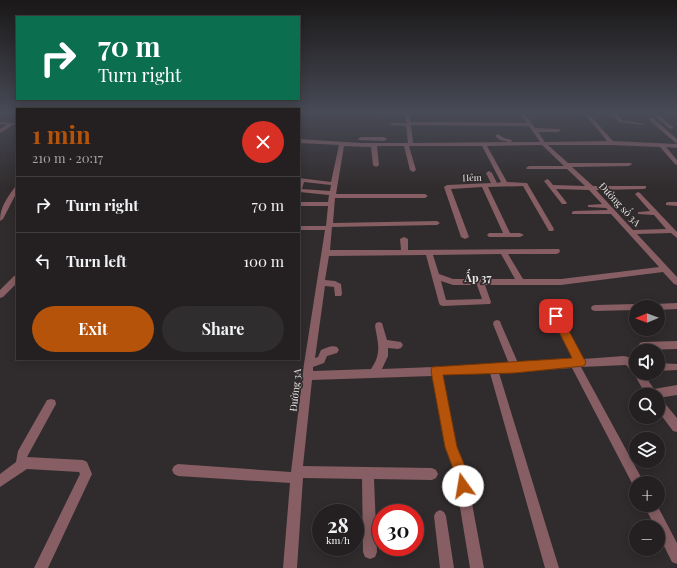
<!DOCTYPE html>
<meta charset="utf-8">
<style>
body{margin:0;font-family:"Playfair Display",serif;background:#302d2e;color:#f1f3f6;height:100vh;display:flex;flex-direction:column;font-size:15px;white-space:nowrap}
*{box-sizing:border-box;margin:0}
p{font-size:13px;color:#a3a3a5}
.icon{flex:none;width:22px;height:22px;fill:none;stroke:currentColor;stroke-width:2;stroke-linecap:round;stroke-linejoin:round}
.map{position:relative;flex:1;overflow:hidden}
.panel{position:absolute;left:16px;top:108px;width:284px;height:252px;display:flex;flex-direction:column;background:#242021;border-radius:0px;box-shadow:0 2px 10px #0003,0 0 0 1px #413e3f}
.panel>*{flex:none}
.hud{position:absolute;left:16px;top:16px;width:284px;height:84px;border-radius:0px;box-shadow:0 2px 10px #0003,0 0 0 1px #413e3f;background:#0b6e4f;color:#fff;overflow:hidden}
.needle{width:26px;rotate:269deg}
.tools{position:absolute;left:629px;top:300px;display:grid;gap:8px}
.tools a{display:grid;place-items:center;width:36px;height:36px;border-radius:50%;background:#242021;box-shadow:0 2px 10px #0003,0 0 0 1px #413e3f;font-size:20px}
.speed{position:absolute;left:312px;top:504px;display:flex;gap:8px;font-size:20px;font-weight:700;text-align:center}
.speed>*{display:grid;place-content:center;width:52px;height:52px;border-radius:50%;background:#242021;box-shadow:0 2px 10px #0003,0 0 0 1px #413e3f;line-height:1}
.speed small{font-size:10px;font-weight:400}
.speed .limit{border:6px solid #d22;background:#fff;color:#111}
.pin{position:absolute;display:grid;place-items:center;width:34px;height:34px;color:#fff;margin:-17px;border-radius:8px;box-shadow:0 2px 6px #0006}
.me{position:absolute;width:44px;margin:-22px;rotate:347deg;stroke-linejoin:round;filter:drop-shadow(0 0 3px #0008)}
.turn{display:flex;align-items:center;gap:14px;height:84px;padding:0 16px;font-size:18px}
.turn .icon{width:52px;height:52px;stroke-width:2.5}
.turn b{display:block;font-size:28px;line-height:34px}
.round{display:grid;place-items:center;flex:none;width:42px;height:42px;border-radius:21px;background:#302d2e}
.summary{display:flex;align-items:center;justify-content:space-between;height:68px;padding:0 16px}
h1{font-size:24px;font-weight:700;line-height:30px;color:#b45309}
.cta{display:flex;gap:8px;margin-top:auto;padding:8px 16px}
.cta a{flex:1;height:46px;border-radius:24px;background:#b45309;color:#fff;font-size:16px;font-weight:700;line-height:46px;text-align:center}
.cta a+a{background:#302d2e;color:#f1f3f6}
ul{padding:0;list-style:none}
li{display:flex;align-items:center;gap:12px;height:56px;padding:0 16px;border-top:1px solid #413e3f}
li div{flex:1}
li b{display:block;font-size:15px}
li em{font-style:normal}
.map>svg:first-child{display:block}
</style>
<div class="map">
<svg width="677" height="568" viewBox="0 0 677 568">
<rect width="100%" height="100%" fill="#302b2c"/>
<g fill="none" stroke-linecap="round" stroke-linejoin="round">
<!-- minor -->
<g fill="#865e63" fill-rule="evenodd">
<path d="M375 112H409L411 122 527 123 519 112H523L535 128 560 129 561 130 558 132H538L545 142 607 141 583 112H587L613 141 677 144V148L666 147 677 160V165L675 164 660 147 611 145H548L568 163H631L632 164 629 166 572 167 593 186H646V188L644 189 596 190 633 230 666 229 654 215 638 214V212L650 211 635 194 638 192 640 193 677 232V238L671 233 637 234 677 277V285L674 284 663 272 561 285H485L491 302 490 304 443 306 440 305 439 303 426 255 329 256 325 280 335 281 341 284 342 294 341 296H335L334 287 325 286 315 358 318 357 321 350C326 348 332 345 337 347L339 350 337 353 327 356 324 363 313 367V371L371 369C382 353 378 344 375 326L376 323 379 322 382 323 387 340 401 342 403 345 401 348 398 349 388 348V356L382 369 509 364 493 324 494 321 497 320 500 321 501 324 518 363 572 359H574L552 316 553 314 556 313 559 314 583 359 624 356 632 358 636 362V373H643L654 389 677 385V395L658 398V395H646L633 372 626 365 581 367 642 479 644 483H636V488L634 487 572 368 499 373 559 568H545L490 373 442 375 457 447 466 471 484 568H470L454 471 445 447 432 376 312 380 303 466 432 468 436 470 438 474 436 478 432 480 374 479 377 552 375 557 370 559 365 557 363 552 362 479 303 478 297 568H283L290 483 178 476 174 474 172 470 174 466 178 464 291 472 304 364 325 230H299V226H326L328 206H299V202H328L329 195 299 192V178L331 182 339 145 299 143V139L361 143H408L406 126 392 125 390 124 392 123H406L405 114 377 113ZM411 125 529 126 540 142H511L512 140 504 138 498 134 495 136 500 140 509 142 413 143ZM542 145 564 166H529L526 168 527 169H567L585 186 553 185 549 180 547 179 544 181 562 204H566L567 203 556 189 589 190 602 204 588 205V207L606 208 608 210 574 211 572 212V214H611L659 267 561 279H523L508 254H556L559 253 560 251 559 249 408 250V239L404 237 400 239 401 250H330L332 227 437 225 440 223 437 221 333 223 335 198H425L428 196 425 194H336L344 146 371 147 373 165 376 167 379 165 377 146H404L410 170 413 172 416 170 409 146H482L501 182 497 183 492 173 489 171 486 173 491 183 447 185 444 187 461 237 465 239 469 237 451 189 482 187 503 233H489L487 235 489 237H520L524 235 520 233H510L488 187 523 186 549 231H553L554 229 527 183 507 182 487 146ZM304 182 331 185 330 191 302 189ZM501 254 515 279H453L439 274 433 255ZM441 281 453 285H477L482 299 446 300Z"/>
<path d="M610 112H615L622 120 645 124 643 125 619 122Z"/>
<path d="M650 112H655L674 128 670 129Z"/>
<path d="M664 112H677V114L666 113Z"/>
<path d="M649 118H653L677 139V144L649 120Z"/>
<path d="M0 122 17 123V125H13L0 133V129L7 125 0 124Z"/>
<path d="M361 137H384L387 139 384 141 359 140 358 139Z"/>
<path d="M17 186V192L3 219 0 221C0 207 7 198 15 187Z"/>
<path d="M668 202H677V206L666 205V203Z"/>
<path d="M17 275V283L3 297 0 298V290L14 276Z"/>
<path d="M677 303V309L658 310V307H651L652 305 655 304Z"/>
<path d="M636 304 639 305 640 307H636V310L595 311 592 310 591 308 592 306 595 305Z"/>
<path d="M677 341V349L643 350 640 349 638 346 640 343 643 342Z"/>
<path d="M658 363 677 364V370L658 371Z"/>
<path d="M658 398 662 400 677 418V432L673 431 658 411Z"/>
<path d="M51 399 55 400 56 404 27 457 83 460 87 462 92 474 48 568H34L80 474 79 472 27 469 0 487V474L16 462 18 451 47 400Z"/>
<path d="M644 505H657L677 543V564L672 562 658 534V527H655Z"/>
<path d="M440 510 444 512 446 516 454 568H440L434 516 436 512Z"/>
</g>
</g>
<!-- sky -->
<linearGradient id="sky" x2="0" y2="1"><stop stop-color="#1a1818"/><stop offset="0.59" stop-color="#484a56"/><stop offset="1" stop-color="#484a56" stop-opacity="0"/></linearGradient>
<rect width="677" height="191" fill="url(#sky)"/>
<!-- route -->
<path fill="#b45309" stroke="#753606" d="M556 313 560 314 584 359 586 362 584 366 515 373 443 375 457 447 467 471 469 486 467 491 463 493 458 491 454 471 445 447 431 371 432 367 572 358 551 316 553 314Z"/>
<g text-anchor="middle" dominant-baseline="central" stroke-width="3.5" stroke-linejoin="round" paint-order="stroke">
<!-- far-street labels -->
<g font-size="9" fill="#e8e5e5" stroke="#302b2c">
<text transform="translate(472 177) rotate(-2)">Hẻm</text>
</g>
<!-- street labels -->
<g font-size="10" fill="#e8e5e5" stroke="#302b2c">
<text transform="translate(620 204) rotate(47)">Đường số 3A</text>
<text transform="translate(295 390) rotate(-84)">Đường 3A</text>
</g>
<!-- neighbourhood labels -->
<g font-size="11" font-weight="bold" fill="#e8e5e5" stroke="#302b2c">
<text x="478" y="277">Ấp 37</text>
</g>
</g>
</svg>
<div class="tools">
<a><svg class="needle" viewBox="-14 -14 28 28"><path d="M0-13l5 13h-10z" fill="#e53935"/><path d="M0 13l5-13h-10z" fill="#a3a3a5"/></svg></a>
<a><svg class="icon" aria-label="sound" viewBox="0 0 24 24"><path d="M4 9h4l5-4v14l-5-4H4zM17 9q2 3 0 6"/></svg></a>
<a><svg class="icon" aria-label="search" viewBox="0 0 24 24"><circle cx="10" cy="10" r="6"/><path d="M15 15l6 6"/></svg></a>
<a><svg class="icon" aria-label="layers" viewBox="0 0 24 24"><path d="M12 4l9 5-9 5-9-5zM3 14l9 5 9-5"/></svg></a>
<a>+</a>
<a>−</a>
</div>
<div class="speed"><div>28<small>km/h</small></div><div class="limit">30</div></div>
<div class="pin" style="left:556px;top:316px;background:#d93025"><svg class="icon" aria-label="arrive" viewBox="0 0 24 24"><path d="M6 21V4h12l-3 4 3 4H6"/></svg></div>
<svg class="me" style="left:463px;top:486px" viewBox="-20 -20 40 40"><circle r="19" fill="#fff"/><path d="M0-13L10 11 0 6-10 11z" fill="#b45309"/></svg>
<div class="hud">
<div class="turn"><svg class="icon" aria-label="right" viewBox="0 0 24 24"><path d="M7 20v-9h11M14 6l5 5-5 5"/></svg><div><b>70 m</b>Turn right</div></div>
</div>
<section class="panel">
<div class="summary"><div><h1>1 min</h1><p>210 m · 20:17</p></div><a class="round" style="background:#d93025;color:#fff"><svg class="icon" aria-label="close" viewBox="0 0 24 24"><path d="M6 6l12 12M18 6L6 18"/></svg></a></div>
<ul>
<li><svg class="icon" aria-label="right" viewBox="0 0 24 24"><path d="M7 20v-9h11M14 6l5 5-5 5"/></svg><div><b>Turn right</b></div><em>70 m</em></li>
<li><svg class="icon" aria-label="left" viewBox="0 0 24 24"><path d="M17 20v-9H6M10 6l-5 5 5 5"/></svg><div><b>Turn left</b></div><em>100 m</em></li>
</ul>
<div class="cta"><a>Exit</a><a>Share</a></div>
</section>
</div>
